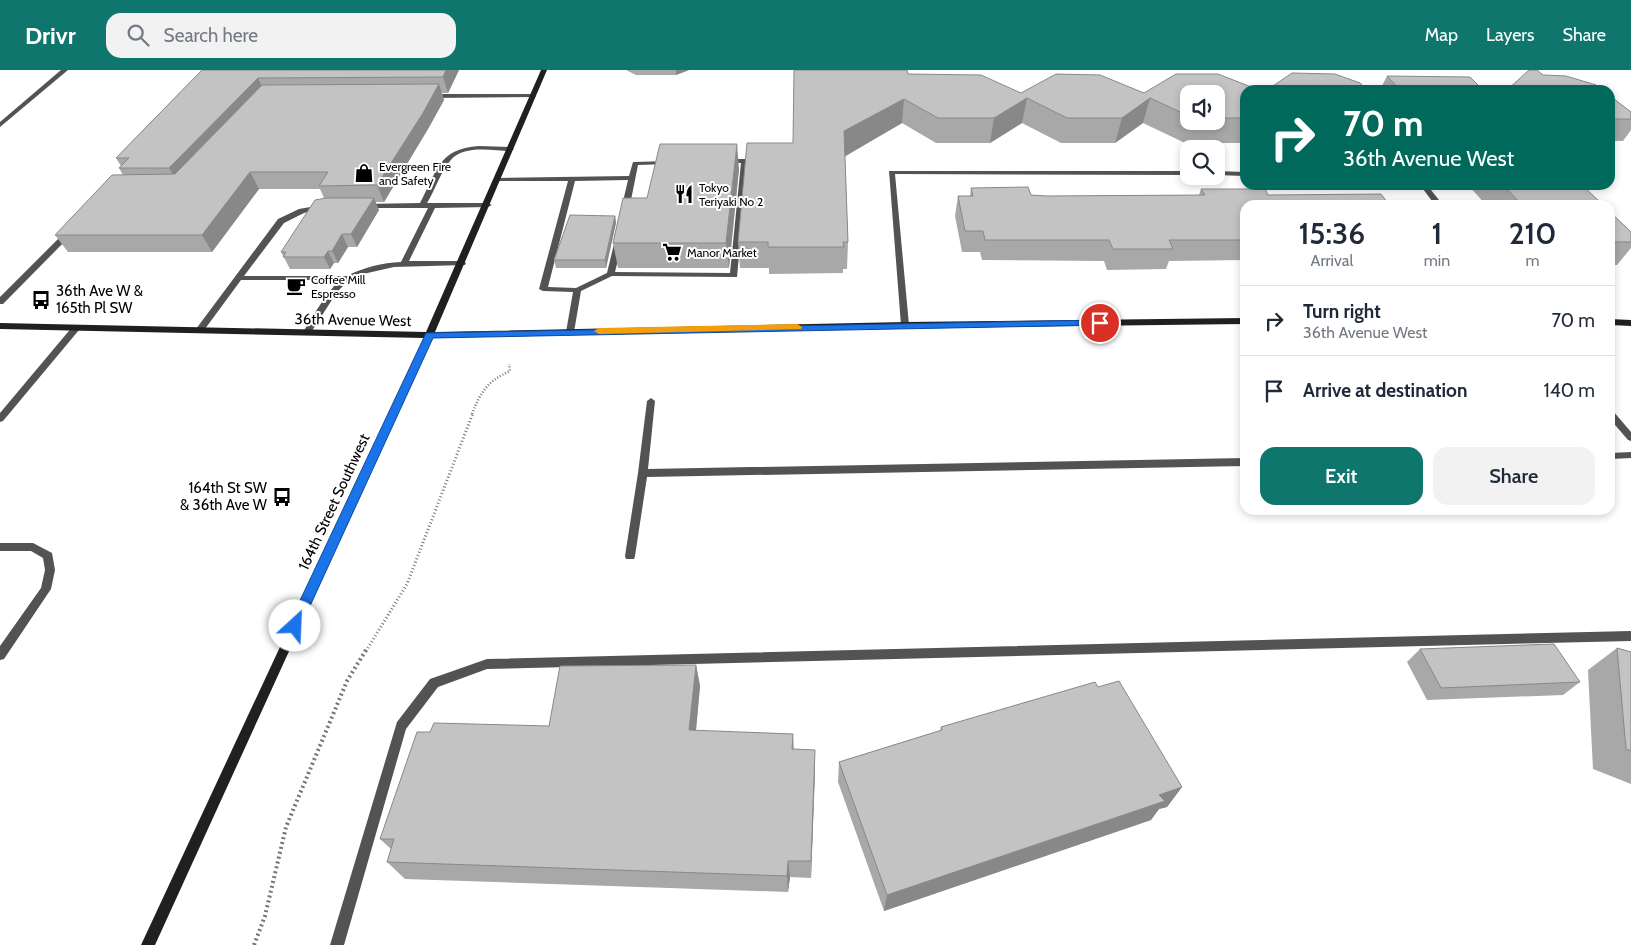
<!DOCTYPE html>
<style>
body{margin:0;font-family:Cabin,sans-serif;background:#f2f2f3;color:#1f2937;height:100vh;display:flex;flex-direction:column;font-size:19px;white-space:nowrap}
*{box-sizing:border-box;margin:0}
p{font-size:16px;color:#747a83}
.icon{flex:none;width:28px;height:28px;fill:none;stroke:currentColor;stroke-width:2;stroke-linecap:round;stroke-linejoin:round}
.map{position:relative;flex:1;overflow:hidden}
.drawer{position:absolute;left:1240px;top:130px;width:375px;height:315px;display:flex;flex-direction:column;background:#fff;border-radius:15px;box-shadow:0 2px 8px #0003}
.drawer>*{flex:none}
.guide{position:absolute;left:1240px;top:15px;width:375px;height:105px;border-radius:15px;box-shadow:0 2px 8px #0003;background:#00695c;color:#fff;overflow:hidden}
.fabs{position:absolute;left:1180px;top:15px;display:grid;gap:10px}
.fabs a{display:grid;place-items:center;width:45px;height:45px;border-radius:10px;background:#fff;box-shadow:0 2px 8px #0003;font-size:25px}
.pin{position:absolute;display:grid;place-items:center;width:42px;height:42px;color:#fff;margin:-21px;border:2px solid #fff;border-radius:50%;box-shadow:0 1px 5px #0007}
.me{position:absolute;width:55px;margin:-28px;rotate:25deg;stroke-linejoin:round;filter:drop-shadow(0 0 4px #0008)}
.turn{display:flex;align-items:center;gap:18px;height:105px;padding:0 20px;font-size:22px}
.turn .icon{width:65px;height:65px;stroke-width:2.5}
.turn b{display:block;font-size:35px;line-height:42px}
.eta{display:flex;justify-content:space-evenly;align-items:center;height:85px;text-align:center}
.eta b{font-size:30px;font-weight:600;line-height:35px}
.action{display:flex;gap:10px;margin-top:auto;padding:10px 20px}
.action a{flex:1;height:58px;border-radius:15px;background:#0f766e;color:#fff;font-size:20px;font-weight:600;line-height:58px;text-align:center}
.action a+a{background:#f2f2f3;color:#1f2937}
ul{padding:0;list-style:none}
li{display:flex;align-items:center;gap:15px;height:70px;padding:0 20px;border-top:1px solid #e0e1e3}
li div{flex:1}
li b{display:block;font-size:19px}
li em{font-style:normal}
header{display:flex;align-items:center;gap:30px;box-sizing:border-box;height:70px;padding:0 25px;background:#0f766e;color:#fff}
header strong{font-size:24px}
nav{display:flex;gap:28px;margin-inline-start:auto;font-size:18px}
.search{width:350px;height:45px;background:#f2f2f3;display:flex;align-items:center;gap:12px;box-sizing:border-box;padding:0 18px;border-radius:15px;color:#747a83;font-size:19px}
.map>svg:first-child{display:block}
</style>
<header>
<strong>Drivr</strong>
<div class="search"><svg class="icon" aria-label="search" viewBox="0 0 24 24"><circle cx="10" cy="10" r="6"/><path d="M15 15l6 6"/></svg>Search here</div>
<nav><a>Map</a><a>Layers</a><a>Share</a></nav>
</header>
<div class="map">
<svg width="1631" height="875" viewBox="0 0 1631 875">
<rect width="100%" height="100%" fill="#fff"/>
<g fill="none" stroke-linecap="round" stroke-linejoin="round">
<!-- path-far2 -->
<path stroke="#757575" stroke-width="2.5" stroke-dasharray="1 2" stroke-linecap="butt" d="M472 344C481 321 488 311 510 301L509 294"/>
<!-- path-far1 -->
<path stroke="#757575" stroke-width="3" stroke-dasharray="1 2.5" stroke-linecap="butt" d="M366 581 407 514 473 343"/>
<!-- path -->
<path stroke="#757575" stroke-width="4" stroke-dasharray="2 3" stroke-linecap="butt" d="M254 875 265 846 286 757 347 611 366 580"/>
<!-- lane -->
<g fill="#535353" fill-rule="evenodd">
<path d="M479 76 511 77 514 79 511 81C493 81 463 74 450 91 440 103 435 120 427 133H488L492 135 488 137 435 138 409 191H462L466 193 465 195 394 197 363 204 348 211 337 222 310 264 307 265 303 262C315 244 324 225 340 210H241L202 263H196V259L278 149 299 139 322 135 326 137 304 143 284 153 244 206H347C364 197 382 193 401 192L428 138H364L360 136 364 134 420 133C437 102 437 79 479 76Z"/>
<path d="M725 89H745L748 91 737 207 612 206 581 221 574 262 570 265 567 264 566 262 573 222 543 221 539 219 568 111H499L496 109 497 108 629 106 633 92 670 91V93L668 94 638 95 629 140 625 142 621 140 628 110 575 111 548 217 576 218 607 203 614 174 618 172 622 174 615 202 730 203 741 93 723 92V90Z"/>
<path d="M889 101H1189V105L895 104 909 255 905 258 901 255Z"/>
<path d="M1216 101 1245 102V106L1216 105Z"/>
<path d="M1420 115H1427L1443 135H1435Z"/>
<path d="M1631 561V571L487 599 438 617 406 659 344 875H330L397 652 430 609 487 589Z"/>
</g>
<!-- street -->
<g fill="#535353" fill-rule="evenodd">
<path d="M61 0H68L0 57V52Z"/>
<path d="M533 24 536 26 535 27 429 28 426 26 429 24Z"/>
<path d="M66 161H69L73 163 3 234H0V227Z"/>
<path d="M76 255 79 256V260L3 351 0 352V343L73 256Z"/>
<path d="M651 328 655 331 648 399 1245 388V396L647 407 635 486 634 489H626L625 486 638 403 647 331Z"/>
<path d="M1610 340 1613 341 1631 362V371L1628 370 1610 349Z"/>
<path d="M1631 382V388L1610 389V383Z"/>
<path d="M0 473H33L52 483 55 500 51 519 4 589 0 590V576L41 518 45 500 43 488 31 481H0Z"/>
</g>
<!-- secondary -->
<g fill="#202020" fill-rule="evenodd">
<path d="M541 0H547L435 262 905 252 1245 248V254L905 258 432 268 155 875H141L424 268 0 259V253L426 262Z"/>
<path d="M1610 249 1631 250V256L1610 255Z"/>
</g>
</g>
<!-- wall -->
<g fill="#a8a8a8" fill-rule="evenodd">
<path d="M202 0H459L448 23H442L444 30 428 59 384 132H375L379 140 357 177H348L338 193H334L330 199H290L281 182 324 128 320 119H259L212 182H68L55 165 123 105 119 98 121 96 116 88Z"/>
<path d="M626 0H689L676 5H636Z"/>
<path d="M908 4 1021 23H1144L1245 20V68L1239 73H1185L1143 53 1115 73H1061L1022 53 990 73H936L902 53 845 86 848 172 847 199H843V203L769 204V198H740L738 172 793 73ZM1189 24H1216V51H1189Z"/>
<path d="M1387 6 1483 20H1380Z"/>
<path d="M1610 26 1631 42V60L1623 71H1610Z"/>
<path d="M739 99 729 198H618L613 173 647 128Z"/>
<path d="M1468 115H1582L1603 135H1486Z"/>
<path d="M971 118 1031 125 1047 126 1199 125 1201 119 1245 135V190L1169 191 1166 199 1107 200 1104 191 982 190 980 182H962L955 146 958 126H970Z"/>
<path d="M1610 142 1631 162V178L1617 195H1610Z"/>
<path d="M615 146 616 153 606 198H556L554 190Z"/>
<path d="M1617 578 1631 582V714L1593 699 1588 600Z"/>
<path d="M1420 579 1580 612 1563 625 1427 630 1407 592Z"/>
<path d="M696 595 700 616 696 661 793 664 794 679 815 700 811 808 790 807 788 822 405 809 387 792 391 779 380 769 430 662 549 656Z"/>
<path d="M1098 617 1182 717 1167 737 1159 739 1151 750 884 841 838 712 839 692 940 661 941 657Z"/>
</g>
<!-- shaded-wall -->
<g fill="#888">
<path d="M446 0H459L448 23 443 7Z"/>
<path d="M676 0H689L676 5Z"/>
<path d="M258 8 265 24 179 115 169 98Z"/>
<path d="M439 14 444 30 428 59 384 132 377 115Z"/>
<path d="M1027 28 1022 53 990 73 994 48Z"/>
<path d="M1150 28 1143 53 1115 73 1122 48Z"/>
<path d="M904 29 902 53 844 87V61Z"/>
<path d="M1245 57V68L1239 73Z"/>
<path d="M737 74 739 99 729 198 726 173Z"/>
<path d="M250 102 259 119 212 182 202 165Z"/>
<path d="M374 128 379 140 357 177 351 164Z"/>
<path d="M615 146 616 153 606 198 605 190Z"/>
<path d="M342 164 348 177 338 193 332 181Z"/>
<path d="M328 181 334 193 330 199 324 187Z"/>
<path d="M696 595 700 616 694 681 689 660Z"/>
<path d="M815 680V700L811 808V791Z"/>
<path d="M1182 717 1167 737 1159 739 1151 750 884 841 887 825 1159 725Z"/>
<path d="M788 791 790 807 788 822 787 806Z"/>
</g>
<!-- building -->
<g fill="#c3c3c3" stroke="#888">
<path d="M202 0H446L443 7 258 8 169 98H119L129 88H116Z"/>
<path d="M794 0H907L908 4 981 5 1021 23 1056 4 1100 5 1144 23 1176 4H1218L1259 20H1245V48H1216V24H1189V46L1150 28 1122 48H1067L1027 28 994 48H938L904 29 844 61 848 172H843L844 177H768V172H738L747 73H793Z"/>
<path d="M1529 0H1537L1543 5 1566 6 1596 15 1602 20H1507Z"/>
<path d="M1292 3 1335 4 1360 13 1367 20H1267Z"/>
<path d="M1387 6 1470 7 1483 20H1400Z"/>
<path d="M439 14 423 43 377 115 319 116 328 102H250L202 165H55L112 105 175 104 262 15Z"/>
<path d="M1610 26 1631 42V49H1610Z"/>
<path d="M660 74H737L726 173H613L623 128H647Z"/>
<path d="M1503 115H1582L1603 135H1522Z"/>
<path d="M1028 117 1031 125 1047 126 1205 125 1201 119H1265L1268 125 1381 124 1387 132H1403L1406 135H1245V170H1169L1173 179H1113L1109 170H985L983 161H965L958 126H973L971 118Z"/>
<path d="M326 128H374L351 164H342L332 181H328L324 187H283L286 182H281L315 130Z"/>
<path d="M1610 142 1631 162V172H1610Z"/>
<path d="M570 145 615 146 605 190H554Z"/>
<path d="M1554 574 1580 612 1441 618 1420 579Z"/>
<path d="M1617 578 1631 582V681L1626 679Z"/>
<path d="M696 595 689 660 793 664 792 679 815 680 811 791H788L787 806 387 792 394 769H380L417 662H430L434 653 549 656 560 596Z"/>
<path d="M1119 611 1182 717 1159 725 1165 731 887 825 839 692 942 660 941 657 1095 612 1098 617Z"/>
</g>
<!-- route -->
<path fill="#1a73e8" stroke="#114b97" d="M1100 250 1105 253 1103 255 433 268 299 560 295 562 290 560 288 556 426 263Z"/>
<!-- slow -->
<path fill="#f59e0b" d="M797 254 802 257 801 259 599 264 594 261 599 258Z"/>
<!-- icons -->
<defs>
<g id="shop-bare" transform="scale(1.5)"><path d="M-5-2.5h2.3a2.7 3.5 0 0 1 5.4 0H5L5.5 6h-11ZM-1.5-2.5h3a1.5 2.3 0 0 0-3 0Z" fill="#000" stroke="#fff" stroke-width="2.5" paint-order="stroke"/></g>
<g id="restaurant-bare" transform="scale(1.5)"><path d="M-5-6h1v4h1v-4h1v4h1v-4h1v5L-1.5 .5V6h-2V.5L-5-1ZM5-6V6H3V1.5H1.5Q1.5-4 5-6Z" fill="#000" stroke="#fff" stroke-width="2.5" paint-order="stroke"/></g>
<g id="supermarket-bare" transform="scale(1.5)"><path d="M-6-5.5h2.5l.6 2H6L4.5 2H-2.5L-4.4-4H-6ZM-1.5 3.2a1.3 1.3 0 1 0 .1 0ZM3 3.2a1.3 1.3 0 1 0 .1 0Z" fill="#000" stroke="#fff" stroke-width="2.5" paint-order="stroke"/></g>
<g id="cafe-bare" transform="scale(1.5)"><path d="M-5.5-4.5H6V0H3Q3 3.5 0 3.5H-2.5Q-5.5 3.5-5.5 0ZM3-3.2v2h1.7v-2ZM-6 4.5H4V6H-6Z" fill="#000" stroke="#fff" stroke-width="2.5" paint-order="stroke"/></g>
<g id="bus-bare" transform="scale(1.5)"><path d="M-5-6H5V4H4V6H2V4H-2V6H-4V4H-5ZM-3.5-4V0h7V-4ZM-3.5 1.2v1.5H-2V1.2ZM2 1.2v1.5H3.5V1.2Z" fill="#000" stroke="#fff" stroke-width="2.5" paint-order="stroke"/></g>
</defs>
<g fill-rule="evenodd">
<use href="#shop-bare" x="364" y="103"/>
<use href="#restaurant-bare" x="684" y="124"/>
<use href="#supermarket-bare" x="672" y="182"/>
<use href="#cafe-bare" x="296" y="216"/>
<use href="#bus-bare" x="41" y="230"/>
<use href="#bus-bare" x="282" y="427"/>
</g>
<g text-anchor="middle" dominant-baseline="central" stroke-width="4" stroke-linejoin="round" paint-order="stroke">
<!-- far-poi labels -->
<g font-size="12" fill="#000" stroke="#fff" text-anchor="start">
<text x="379" y="96">Evergreen Fire<tspan x="379" dy="14">and Safety</tspan></text>
<text x="699" y="117">Tokyo<tspan x="699" dy="14">Teriyaki No 2</tspan></text>
<text x="687" y="182">Manor Market</text>
<text x="311" y="209">Coffee Mill<tspan x="311" dy="14">Espresso</tspan></text>
</g>
<!-- poi labels -->
<g font-size="15" fill="#000" stroke="#fff" text-anchor="start">
<text x="56" y="221">36th Ave W &amp;<tspan x="56" dy="17">165th Pl SW</tspan></text>
<text x="267" y="418" text-anchor="end">164th St SW<tspan x="267" dy="17">&amp; 36th Ave W</tspan></text>
</g>
<!-- street labels -->
<g font-size="15" fill="#000" stroke="#fff">
<text transform="translate(353 250) rotate(1)">36th Avenue West</text>
<text transform="translate(334 432) rotate(-65)">164th Street Southwest</text>
</g>
</g>
</svg>
<div class="fabs">
<a><svg class="icon" aria-label="sound" viewBox="0 0 24 24"><path d="M4 9h4l5-4v14l-5-4H4zM17 9q2 3 0 6"/></svg></a>
<a><svg class="icon" aria-label="search" viewBox="0 0 24 24"><circle cx="10" cy="10" r="6"/><path d="M15 15l6 6"/></svg></a>
</div>
<div class="pin" style="left:1100px;top:253px;background:#d93025"><svg class="icon" aria-label="arrive" viewBox="0 0 24 24"><path d="M6 21V4h12l-3 4 3 4H6"/></svg></div>
<svg class="me" style="left:295px;top:556px" viewBox="-20 -20 40 40"><circle r="19" fill="#fff"/><path d="M0-13L10 11 0 6-10 11z" fill="#1a73e8"/></svg>
<div class="guide">
<div class="turn"><svg class="icon" aria-label="right" viewBox="0 0 24 24"><path d="M7 20v-9h11M14 6l5 5-5 5"/></svg><div><b>70 m</b>36th Avenue West</div></div>
</div>
<section class="drawer">
<div class="eta">
<div><b>15:36</b><p>Arrival</p></div>
<div><b>1</b><p>min</p></div>
<div><b>210</b><p>m</p></div>
</div>
<ul>
<li><svg class="icon" aria-label="right" viewBox="0 0 24 24"><path d="M7 20v-9h11M14 6l5 5-5 5"/></svg><div><b>Turn right</b><p>36th Avenue West</p></div><em>70 m</em></li>
<li><svg class="icon" aria-label="arrive" viewBox="0 0 24 24"><path d="M6 21V4h12l-3 4 3 4H6"/></svg><div><b>Arrive at destination</b></div><em>140 m</em></li>
</ul>
<div class="action"><a>Exit</a><a>Share</a></div>
</section>
</div>
